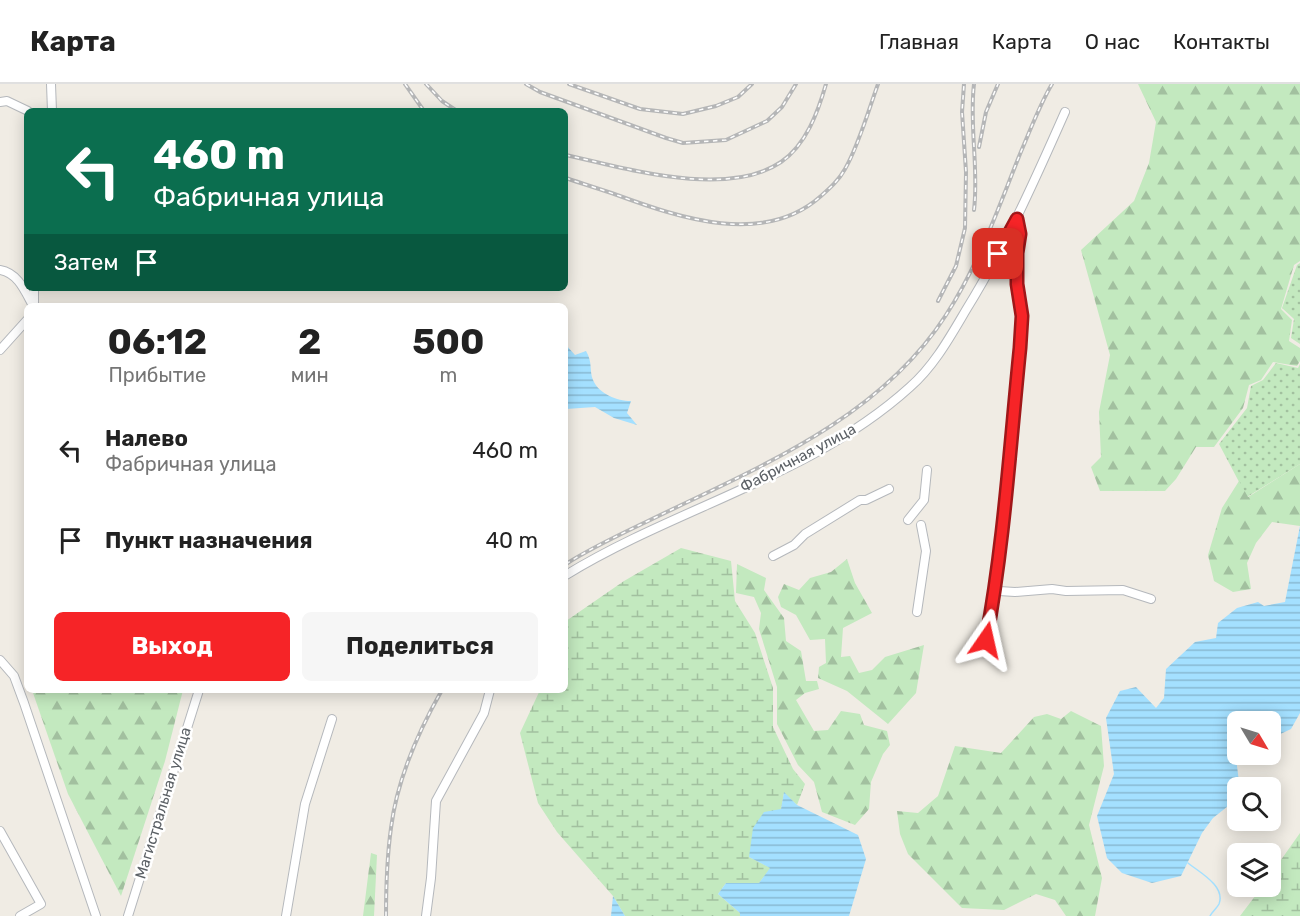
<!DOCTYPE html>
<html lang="ru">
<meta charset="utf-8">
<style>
body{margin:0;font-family:Rubik,sans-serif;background:#f6f6f6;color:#222;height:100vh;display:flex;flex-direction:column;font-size:22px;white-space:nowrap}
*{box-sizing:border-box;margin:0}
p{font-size:20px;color:#767676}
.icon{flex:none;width:33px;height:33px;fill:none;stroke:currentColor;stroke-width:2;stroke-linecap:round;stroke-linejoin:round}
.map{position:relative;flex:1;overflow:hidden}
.panel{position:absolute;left:24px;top:219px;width:544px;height:390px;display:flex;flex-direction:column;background:#fff;border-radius:9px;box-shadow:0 3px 15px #0003}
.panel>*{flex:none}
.hud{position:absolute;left:24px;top:24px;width:544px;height:183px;border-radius:9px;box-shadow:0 3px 15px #0003;background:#0b6e4f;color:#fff;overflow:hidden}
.needle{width:39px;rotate:128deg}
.buttons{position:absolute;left:1227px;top:627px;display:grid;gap:12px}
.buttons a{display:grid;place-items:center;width:54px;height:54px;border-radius:9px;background:#fff;box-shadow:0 3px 15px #0003;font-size:30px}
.pin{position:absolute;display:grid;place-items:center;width:51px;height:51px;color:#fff;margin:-26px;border-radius:12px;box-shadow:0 3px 9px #0006}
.me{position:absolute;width:66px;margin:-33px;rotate:11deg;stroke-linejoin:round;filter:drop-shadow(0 0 4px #0008)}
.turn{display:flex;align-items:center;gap:21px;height:126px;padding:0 30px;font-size:27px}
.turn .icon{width:78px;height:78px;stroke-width:2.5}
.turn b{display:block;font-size:42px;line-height:51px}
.then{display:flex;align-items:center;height:57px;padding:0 30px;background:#0003;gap:12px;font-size:22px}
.eta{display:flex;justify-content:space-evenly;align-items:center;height:102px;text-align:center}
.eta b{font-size:36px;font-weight:700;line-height:42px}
.action{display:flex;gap:12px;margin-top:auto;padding:12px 30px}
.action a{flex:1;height:69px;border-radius:9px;background:#f62427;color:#fff;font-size:24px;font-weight:700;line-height:69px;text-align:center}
.action a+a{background:#f6f6f6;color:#222}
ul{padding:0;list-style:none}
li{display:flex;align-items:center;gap:18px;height:90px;padding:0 30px}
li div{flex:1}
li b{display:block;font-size:22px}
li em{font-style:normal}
header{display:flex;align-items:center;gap:36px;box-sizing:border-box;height:84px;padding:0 30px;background:#fff;border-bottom:2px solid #e0e0e0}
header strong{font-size:28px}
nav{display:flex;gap:33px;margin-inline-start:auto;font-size:21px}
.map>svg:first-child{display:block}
</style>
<header>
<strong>Карта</strong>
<nav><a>Главная</a><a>Карта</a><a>О нас</a><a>Контакты</a></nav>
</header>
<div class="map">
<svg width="1300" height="832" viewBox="0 0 1300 832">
<defs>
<pattern id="grass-dots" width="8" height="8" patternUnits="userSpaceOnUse" patternTransform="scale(1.5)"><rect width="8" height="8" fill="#c3e9bf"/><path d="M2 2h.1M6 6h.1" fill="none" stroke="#a2c09f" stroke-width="1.8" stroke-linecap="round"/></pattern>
<pattern id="forest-firs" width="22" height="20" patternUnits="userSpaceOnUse" patternTransform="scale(1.5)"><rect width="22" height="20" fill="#c3e9bf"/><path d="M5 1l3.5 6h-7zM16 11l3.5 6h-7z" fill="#a2c09f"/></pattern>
<pattern id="wetland-marsh" width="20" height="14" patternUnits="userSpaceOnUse" patternTransform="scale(1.5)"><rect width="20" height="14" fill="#c3e9bf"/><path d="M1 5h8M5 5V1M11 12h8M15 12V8" fill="none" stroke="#a2c09f"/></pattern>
<pattern id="water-rules" width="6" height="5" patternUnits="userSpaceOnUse" patternTransform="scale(1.5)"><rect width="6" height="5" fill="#a4e0ff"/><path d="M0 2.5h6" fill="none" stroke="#89b9d2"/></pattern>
</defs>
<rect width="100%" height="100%" fill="#f0ece4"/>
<!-- grass -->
<g fill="url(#grass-dots)">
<path d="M1300 179V260L1291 254 1294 235 1282 224 1297 181Z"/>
<path d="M1276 279 1298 284 1300 280V380L1247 413 1219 360 1247 324 1251 302 1263 296Z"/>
</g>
<!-- forest -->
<g fill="url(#forest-firs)">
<path d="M1138 0H1300V177L1294 181 1281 225 1292 236 1289 257 1300 264V277L1297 282 1273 278 1261 296 1249 301 1243 324 1214 363H1196L1176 395 1165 407H1100L1091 383 1101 373 1099 328 1110 271 1081 166 1134 117 1149 79 1156 38Z"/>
<path d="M1300 380V442L1272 438 1256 459 1247 479 1251 505 1233 508 1214 497 1208 471 1222 424 1239 397 1248 413Z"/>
<path d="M847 475 855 499 872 529 843 544 841 573 850 572 859 589 872 586 885 573 924 561 916 609 888 640 847 607 818 594 819 583 826 579 825 555 810 556 796 531 781 523 778 513 784 500 799 506 810 494 831 488Z"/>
<path d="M737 480 766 494 764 506 784 534 786 557 801 567 806 597H817L819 605 805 609 796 616 814 647 828 646 841 627 860 630 864 641 887 647 890 661 883 670 871 698 869 725 855 741 822 728 814 698 798 681 777 640V603L759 545 761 529 754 513 736 509Z"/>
<path d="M32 606H183L165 677 121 812 68 710Z"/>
<path d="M1071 627 1101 642 1104 682 1089 741 1102 794 1095 832H1066L1055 816 1036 810 1004 826 962 824 908 770 900 750 897 727 918 729 938 712 955 662 1001 669 1034 633 1047 630 1061 635Z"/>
<path d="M371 769 377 771 374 832H363Z"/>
</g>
<!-- wetland -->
<g fill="url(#wetland-marsh)">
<path d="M681 464 731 477 735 517 755 549 773 604V643L793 685 805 700 797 721 784 709 781 725 749 773 771 784 759 799H726L718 810 740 829V832H625L613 812 557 748 538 719 520 649 540 606H566V537L624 497Z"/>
<path d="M1300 749V832H1240L1262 803 1270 802 1271 790Z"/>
</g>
<!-- water -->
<g fill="url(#water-rules)">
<path d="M566 261 575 271 586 267C593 279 589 286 593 296 599 310 617 317 631 317L627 329 637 341 614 334 595 323 566 325Z"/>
<path d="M1300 442V629L1291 645 1272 654 1270 638H1238L1239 671 1236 674 1239 698 1237 715 1213 734 1202 749 1181 792 1152 799 1122 789 1107 774 1097 732 1114 690 1106 634 1120 607 1136 603 1156 624 1164 614 1166 585 1195 558 1216 554 1218 539 1237 524 1258 518 1264 522 1285 518Z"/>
<path d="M784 708 797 721 858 751 866 775 849 832H740V829L718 810 726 799H759L770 784 749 773 753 744 764 728 781 725Z"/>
<path d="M613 812 625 832H611Z"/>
</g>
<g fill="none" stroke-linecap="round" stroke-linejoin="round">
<!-- stream -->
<path stroke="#a4e0ff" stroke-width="1.5" d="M1188 779C1199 788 1226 802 1219 820 1217 824 1212 828 1210 832"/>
<!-- minor casing -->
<g stroke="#b5b8bc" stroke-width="10">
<g id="minor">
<path d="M51 0 52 27"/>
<path d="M0 18 7 17 28 27"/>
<path d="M0 186C18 189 25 207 33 222"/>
<path d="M34 221V204"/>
<path d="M0 266 27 236"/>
<path d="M908 436 924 416 927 386"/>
<path d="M773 472 794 461 805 450 860 416H866L889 405"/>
<path d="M566 491C677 423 812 392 910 303 934 282 950 253 966 226 1005 163 1035 96 1065 28"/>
<path d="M996 503 999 507 1015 508 1052 505 1066 507 1123 506 1151 515"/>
<path d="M917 528 926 467 921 441"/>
<path d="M986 556C1003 460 1009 362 1020 264L1022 232 1017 200V169L1020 150 1017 135"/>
<path d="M0 576 14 592 24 619 96 832"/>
<path d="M0 747 41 820 20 832"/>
<path d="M128 832 199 606"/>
<path d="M286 832 305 720 332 635"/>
<path d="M426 832 431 794 436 717 484 629 490 606"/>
</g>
</g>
<!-- minor -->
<use href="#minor" stroke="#fff" stroke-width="8"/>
<!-- rail casing -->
<g stroke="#b5b6b7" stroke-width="4">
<g id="rail">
<path d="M405 0 424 27"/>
<path d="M426 0 442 17 457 27"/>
<path d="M526 0 540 8 666 54 683 59 726 56 767 37 782 23 796 0"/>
<path d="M569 0 640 25 683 30 716 22 738 13 752 0"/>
<path d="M979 63 986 28 998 0"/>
<path d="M566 71C625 84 726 115 781 78 806 61 818 28 826 0"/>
<path d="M566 94C583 100 600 105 617 111 680 134 764 163 821 112 830 104 839 96 845 85 858 63 869 25 878 0"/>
<path d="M974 126C979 84 969 42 974 0"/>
<path d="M938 217 956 182 965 144 966 88 962 28 964 0"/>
<path d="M566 480C591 464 619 451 646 438 754 385 878 337 946 231 978 182 998 125 1020 70 1030 47 1039 22 1052 0"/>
<path d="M386 832C386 803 387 773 391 744 397 696 418 648 442 606"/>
</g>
</g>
<!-- rail -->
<use href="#rail" stroke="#fff" stroke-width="1.5" stroke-dasharray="4.5" stroke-linecap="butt"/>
</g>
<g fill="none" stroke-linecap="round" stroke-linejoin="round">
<!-- route casing -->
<g stroke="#a01719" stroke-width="15">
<path id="route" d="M986 556C1004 460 1010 362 1020 264L1022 232 1017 200V169L1020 150 1017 135 998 170"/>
</g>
<!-- route -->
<use href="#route" stroke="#f62427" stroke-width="10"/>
</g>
<g text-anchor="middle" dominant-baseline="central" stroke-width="5" stroke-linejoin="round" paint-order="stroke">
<!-- street labels -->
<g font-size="15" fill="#5c6166" stroke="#fff">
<text transform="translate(798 374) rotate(-28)">Фабричная улица</text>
<text transform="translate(163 719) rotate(-73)">Магистральная улица</text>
</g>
</g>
</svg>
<div class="buttons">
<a><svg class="needle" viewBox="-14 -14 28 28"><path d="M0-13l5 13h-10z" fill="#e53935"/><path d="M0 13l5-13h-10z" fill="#767676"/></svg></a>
<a><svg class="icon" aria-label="search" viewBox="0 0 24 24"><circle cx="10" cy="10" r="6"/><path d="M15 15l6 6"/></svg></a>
<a><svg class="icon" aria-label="layers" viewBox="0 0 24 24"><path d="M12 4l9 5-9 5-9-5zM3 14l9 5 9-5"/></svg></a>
</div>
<div class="pin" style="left:998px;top:170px;background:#d93025"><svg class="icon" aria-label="arrive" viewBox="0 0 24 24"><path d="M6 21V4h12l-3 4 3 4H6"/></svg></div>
<svg class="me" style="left:986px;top:556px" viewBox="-20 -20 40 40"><path d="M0-17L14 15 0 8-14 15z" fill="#f62427" stroke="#fff" stroke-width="4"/></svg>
<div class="hud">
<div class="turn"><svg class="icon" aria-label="left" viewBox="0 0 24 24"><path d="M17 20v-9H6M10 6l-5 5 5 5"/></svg><div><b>460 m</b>Фабричная улица</div></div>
<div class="then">Затем<svg class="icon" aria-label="arrive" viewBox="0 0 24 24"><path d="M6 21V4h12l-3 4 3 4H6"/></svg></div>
</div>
<section class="panel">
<div class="eta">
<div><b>06:12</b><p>Прибытие</p></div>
<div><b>2</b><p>мин</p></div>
<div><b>500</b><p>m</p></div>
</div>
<ul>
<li><svg class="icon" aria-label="left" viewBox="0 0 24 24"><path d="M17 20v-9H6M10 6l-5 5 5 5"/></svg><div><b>Налево</b><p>Фабричная улица</p></div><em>460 m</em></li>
<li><svg class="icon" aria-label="arrive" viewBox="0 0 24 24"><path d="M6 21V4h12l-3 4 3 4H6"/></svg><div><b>Пункт назначения</b></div><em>40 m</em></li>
</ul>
<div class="action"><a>Выход</a><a>Поделиться</a></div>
</section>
</div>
